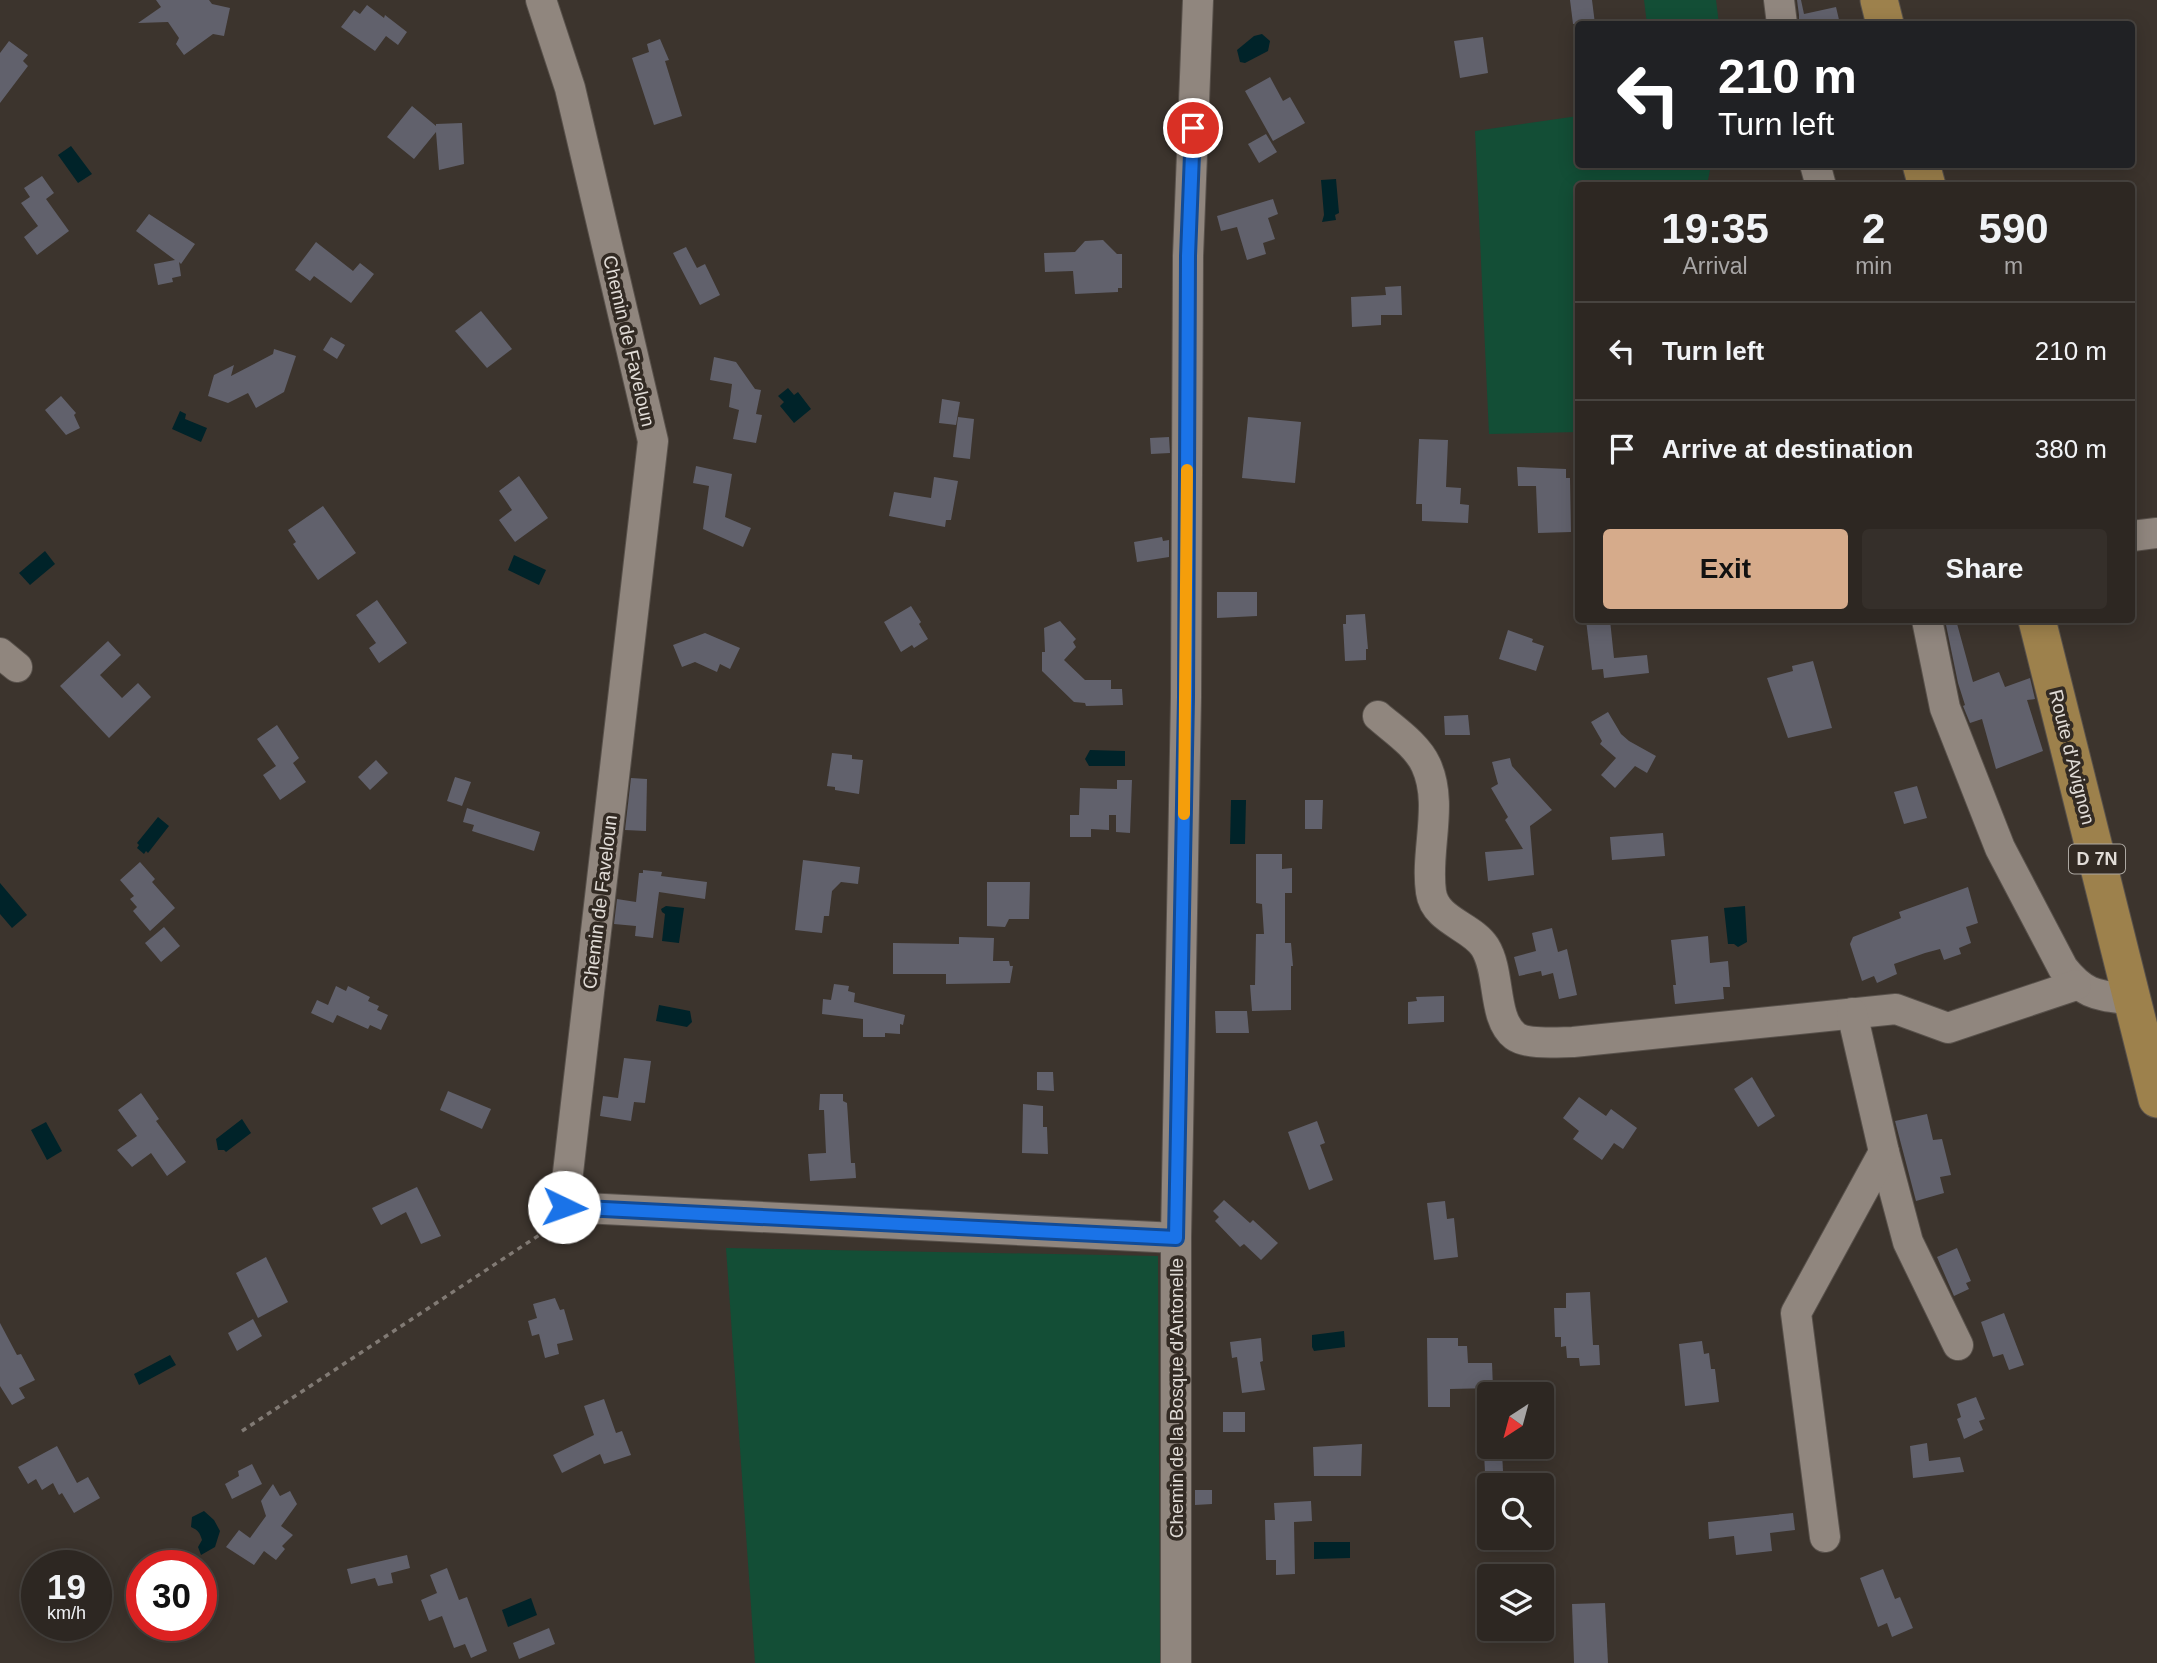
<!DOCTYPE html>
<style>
body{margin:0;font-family:Arial,sans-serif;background:#352f2a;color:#f1f3f6;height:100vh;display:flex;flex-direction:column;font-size:26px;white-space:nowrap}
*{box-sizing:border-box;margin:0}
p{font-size:23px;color:#a7a5a5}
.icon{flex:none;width:38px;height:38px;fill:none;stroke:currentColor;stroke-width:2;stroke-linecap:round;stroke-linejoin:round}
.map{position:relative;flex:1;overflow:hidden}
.panel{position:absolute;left:1575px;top:182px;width:560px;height:441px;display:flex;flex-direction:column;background:#2d2722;border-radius:7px;box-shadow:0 4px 18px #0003,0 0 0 2px #484440}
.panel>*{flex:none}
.banner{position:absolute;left:1575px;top:21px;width:560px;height:147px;border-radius:7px;box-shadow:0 4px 18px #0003,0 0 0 2px #484440;background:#202124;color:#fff;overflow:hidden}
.needle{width:46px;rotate:216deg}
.controls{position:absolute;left:1477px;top:1382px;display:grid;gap:14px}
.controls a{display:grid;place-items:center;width:77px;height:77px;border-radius:7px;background:#2d2722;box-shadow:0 4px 18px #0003,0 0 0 2px #484440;font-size:35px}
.speed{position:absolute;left:21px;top:1550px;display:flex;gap:14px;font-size:35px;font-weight:700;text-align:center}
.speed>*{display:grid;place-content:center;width:91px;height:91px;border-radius:50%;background:#2d2722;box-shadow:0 4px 18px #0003,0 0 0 2px #484440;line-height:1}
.speed small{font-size:18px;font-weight:400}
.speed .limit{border:10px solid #d22;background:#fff;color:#111}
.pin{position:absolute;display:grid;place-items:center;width:60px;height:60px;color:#fff;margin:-30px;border:4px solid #fff;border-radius:50%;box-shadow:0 2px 7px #0007}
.me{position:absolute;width:77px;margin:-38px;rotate:93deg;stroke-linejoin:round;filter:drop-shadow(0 0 5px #0008)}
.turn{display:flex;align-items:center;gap:24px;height:147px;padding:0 28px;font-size:32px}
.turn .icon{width:91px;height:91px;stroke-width:2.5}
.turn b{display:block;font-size:49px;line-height:60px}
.eta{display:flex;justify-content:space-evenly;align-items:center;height:119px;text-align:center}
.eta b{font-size:42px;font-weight:800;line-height:49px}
.action{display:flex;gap:14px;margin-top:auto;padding:14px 28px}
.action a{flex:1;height:80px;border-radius:7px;background:#d6ab8b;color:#111;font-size:28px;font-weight:800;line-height:80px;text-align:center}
.action a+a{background:#352f2a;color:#f1f3f6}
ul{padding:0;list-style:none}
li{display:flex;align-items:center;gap:21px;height:98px;padding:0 28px;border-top:2px solid #484440}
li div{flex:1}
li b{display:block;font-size:26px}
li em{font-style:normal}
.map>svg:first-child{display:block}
</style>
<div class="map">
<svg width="2157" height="1663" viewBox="0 0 2157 1663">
<rect width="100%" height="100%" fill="#3c342d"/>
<!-- green -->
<g fill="#134e36">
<path d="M1644 0H1716L1719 24H1647Z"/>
<path d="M1578 116V164L1711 165 1707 185 1578 186V432L1489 434 1475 131Z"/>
<path d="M726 1248 1158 1256 1160 1663H755Z"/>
</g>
<!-- water -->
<g fill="#002329">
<path d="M1262 34 1270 41 1268 51 1245 63 1240 62 1237 50 1254 36Z"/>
<path d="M71 146 92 174 78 183 58 155Z"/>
<path d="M1336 179 1339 213 1335 215 1336 220 1322 222 1324 215 1321 180Z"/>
<path d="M788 388 794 395 798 392 811 409 794 423 780 406 784 402 778 396Z"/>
<path d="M180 411 186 414 185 419 207 428 201 442 172 429Z"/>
<path d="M45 551 55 564 30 585 19 573Z"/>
<path d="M514 555 546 570 539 585 508 570Z"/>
<path d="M1090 750 1125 751V766H1089L1085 759Z"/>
<path d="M1231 800H1246L1245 844H1230Z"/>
<path d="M158 817 169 826 148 853 146 851 144 854 137 848 139 845 137 843Z"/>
<path d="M0 883 27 915 12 928 0 914Z"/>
<path d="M666 906 684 908 679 943 662 941 665 914 662 912 661 909Z"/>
<path d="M1745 906 1747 942 1738 947 1734 944H1728L1724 908Z"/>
<path d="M659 1005 690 1011 692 1022 687 1027 656 1021Z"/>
<path d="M242 1119 251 1133 226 1152 224 1150H218L216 1139Z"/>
<path d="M46 1122 62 1151 47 1160 31 1130Z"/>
<path d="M1344 1331 1345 1347 1314 1351 1312 1347V1335Z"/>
<path d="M170 1355 176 1365 139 1385 134 1374Z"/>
<path d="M204 1511 214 1520 220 1531 215 1547 201 1555 198 1547 202 1540C200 1533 198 1530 191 1527L192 1517Z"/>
<path d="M1314 1542H1350V1558L1314 1559Z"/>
<path d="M531 1598 537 1615 508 1627 502 1610Z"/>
</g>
<!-- building -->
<g fill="#61616c">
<path d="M156 0H209L212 4 230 8 224 36 213 34 184 55 176 44 179 38 168 22 138 23 161 7Z"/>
<path d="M1570 0H1592L1595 24H1573Z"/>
<path d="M1797 0H1801L1804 14 1836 7 1840 24H1799V15L1802 14 1799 15Z"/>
<path d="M367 5 384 18 385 15 407 32 398 45 386 36 375 51 341 27 354 10 360 14Z"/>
<path d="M1483 37 1488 73 1460 78 1454 41Z"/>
<path d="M660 39 669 60 665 61 682 116 654 125 632 58 649 52 647 44Z"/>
<path d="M9 41 28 55 23 61 28 66 0 103V53Z"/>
<path d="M1270 77 1283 101 1290 97 1305 123 1273 141 1245 91Z"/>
<path d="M412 106 436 126V124L462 123 464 164 439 170 436 132 414 159 387 137Z"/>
<path d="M1266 134 1277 152 1259 163 1248 144Z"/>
<path d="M42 176 54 193 46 199 69 231 37 255 24 237 38 226 21 203 30 197 24 188Z"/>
<path d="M1273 199 1278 214 1268 218 1275 239 1263 243 1266 254 1247 260 1237 227 1221 231 1217 216Z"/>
<path d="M149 214 195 244 181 264 179 262 181 276 172 278 173 282 158 285 154 264 175 260 136 231Z"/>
<path d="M1103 240 1117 254H1122V288H1118V292L1075 294 1073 271 1045 272 1044 253 1075 252 1085 241Z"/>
<path d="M316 242 353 271 360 263 374 274 351 303 314 276 310 281 295 270Z"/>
<path d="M686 247 697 268 705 264 720 295 700 305 673 253Z"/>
<path d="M1401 286 1402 315H1381V325L1352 327 1351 297 1386 295 1385 287Z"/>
<path d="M481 311 512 349 487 368 455 331Z"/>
<path d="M331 337 345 345 337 359 323 350Z"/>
<path d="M274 349 296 356 284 392 256 408 248 393 228 403 208 396 214 375 234 365 231 376 273 354Z"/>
<path d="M714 357 736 362 755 389 761 390 756 414 762 415 756 443 733 439 739 410 729 407 732 384 710 380Z"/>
<path d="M61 396 76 413 74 415 80 428 66 435 45 410Z"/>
<path d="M942 399 960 402 956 425 939 423Z"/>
<path d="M958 417 974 419 970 459 953 457Z"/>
<path d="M1248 417 1301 422 1295 483 1242 478Z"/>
<path d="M1169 437 1170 453 1151 454 1150 438Z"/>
<path d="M1419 439 1448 440 1446 487 1461 488 1460 504 1469 505 1468 523 1422 521V504H1416Z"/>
<path d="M696 466 732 474 725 517 751 528 743 547 703 529 709 486 693 483Z"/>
<path d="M1517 467 1566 469V478H1570L1571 532 1538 533 1536 486H1518Z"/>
<path d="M519 476 548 518 515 542 499 520 512 510 499 491Z"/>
<path d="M934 477 958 481 951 520H946L945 527 889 516 894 492 931 498Z"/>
<path d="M323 506 356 553 318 580 293 544 296 542 288 530Z"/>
<path d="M1162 537 1163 541 1169 540V557L1137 562 1134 542Z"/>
<path d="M1217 592H1257V616L1217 618Z"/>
<path d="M377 600 407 643 379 663 369 648 376 643 356 615Z"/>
<path d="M911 606 921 622 919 624 928 639 914 648 912 645 901 652 884 622Z"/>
<path d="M1365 614 1368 649H1366V660L1345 661 1343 624H1346V615Z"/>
<path d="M1586 620H1610L1614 658 1647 655 1649 673 1604 678 1603 669 1592 670Z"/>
<path d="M1945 620H1956L1973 682 1999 672 2005 687 2030 678 2035 699 2027 700 2043 751 1996 769 1982 719 1970 723 1963 706 1965 705 1958 683Z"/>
<path d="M1060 621 1076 639 1073 642 1076 647 1064 660 1085 680H1111V689H1122L1123 705 1086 706 1085 703 1074 702 1042 671V652H1045L1044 628Z"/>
<path d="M1508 630 1533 639 1532 642 1544 646 1536 671 1499 659Z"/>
<path d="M705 633 740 648 730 669 720 664 717 672 695 662 682 667 673 645Z"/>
<path d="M108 641 121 655 100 675 122 698 138 683 151 697 109 738 60 686Z"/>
<path d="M1813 661 1832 728 1788 738 1767 678 1793 671 1792 666Z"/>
<path d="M1608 712 1621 734 1629 741 1656 756 1647 773 1635 766 1615 788 1601 775 1616 758 1600 744 1602 741 1591 722Z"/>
<path d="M1468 715 1470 735H1445L1444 716Z"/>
<path d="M277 725 299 758 293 763 306 782 280 800 263 775 276 766 257 739Z"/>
<path d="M832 753 852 755V759L863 760 859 794 835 790V787L827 786Z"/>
<path d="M1510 758 1512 766 1552 810 1530 826 1534 875 1488 881 1485 852 1523 849 1505 820 1508 817 1491 788 1498 784 1492 762Z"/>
<path d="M376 760 388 773 370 790 358 777Z"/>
<path d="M455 777 471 782 462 806 447 801Z"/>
<path d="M631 778 647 779 646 831 625 830Z"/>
<path d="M1117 780H1132L1130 833 1116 832V813V815H1109V830L1091 829V837H1070V815H1079L1080 788 1117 789Z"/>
<path d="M1917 786 1927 818 1904 824 1894 792Z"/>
<path d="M1305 800H1323L1322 829H1305Z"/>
<path d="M467 808 540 832 534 851 472 831 474 825 463 822Z"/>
<path d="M1663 833 1665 856 1612 860 1610 837Z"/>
<path d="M1256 854H1282V869L1292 868V893H1285V943H1291L1293 966H1291V1010L1252 1011 1250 985H1255L1256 934H1264L1262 904 1256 903Z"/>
<path d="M803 860 860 867 858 884 841 882 832 891 829 916H824L822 933 795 930Z"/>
<path d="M140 862 155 879 152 882 175 908 150 931 133 911 137 907 130 899 134 896 120 880Z"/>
<path d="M643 870 662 872 661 876 707 882 705 899 659 892 653 938 635 936 636 926 614 924 617 899 636 902 639 873H643Z"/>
<path d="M987 882H1030L1029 919H1009L1005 927 987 926Z"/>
<path d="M1968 887 1978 923 1966 927 1971 943 1959 948 1961 954 1944 960 1940 949 1925 953 1894 964 1897 974 1877 983 1874 976 1862 981 1850 944 1853 937 1901 918 1899 912Z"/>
<path d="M164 927 180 946 161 962 145 943Z"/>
<path d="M1552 928 1558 952 1567 949 1577 995 1559 999 1553 973 1542 976 1541 971 1519 976 1514 957 1536 951 1532 933Z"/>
<path d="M1708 936 1710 963 1728 961 1730 987H1723L1724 999 1675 1004 1673 985H1676L1671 940Z"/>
<path d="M959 937 994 938 993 961H1009L1010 966H1013L1010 983 946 984V974H893V943L959 944Z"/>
<path d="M834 984 849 986 848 991 855 993 854 1002 905 1015 903 1025 900 1024V1034L885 1033V1037H863V1019L822 1014 823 999 831 1000Z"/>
<path d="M336 986 346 991 348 986 370 997 368 1001 379 1006 377 1010 388 1015 381 1030 370 1025 368 1029 337 1015 333 1023 311 1013 317 1000 328 1005Z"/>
<path d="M1444 996V1022L1408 1024V1002L1417 1001 1416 997Z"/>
<path d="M1215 1011H1247L1249 1033H1216Z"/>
<path d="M624 1058 651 1061 645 1103 634 1102 631 1121 600 1116 603 1096 618 1098Z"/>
<path d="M1037 1072H1053L1054 1091 1037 1090Z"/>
<path d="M1752 1077 1775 1116 1758 1127 1734 1089Z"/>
<path d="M448 1091 491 1109 482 1129 440 1110Z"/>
<path d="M141 1093 159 1119 156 1121 186 1162 167 1176 151 1153 132 1167 117 1150 137 1136 118 1110Z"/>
<path d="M820 1094H843V1101L847 1103 851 1163H855L856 1178 810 1181 808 1154 826 1153 824 1110H819Z"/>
<path d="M1579 1097 1606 1116 1611 1109 1637 1128 1623 1149 1614 1143 1602 1160 1573 1139 1579 1131 1563 1118Z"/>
<path d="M1023 1104 1043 1106V1127H1047L1048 1154 1022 1153Z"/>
<path d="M1927 1114 1933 1140 1942 1139 1951 1175 1940 1177 1944 1193 1916 1201 1895 1121Z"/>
<path d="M1317 1121 1325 1143 1320 1145 1333 1180 1309 1190 1288 1132Z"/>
<path d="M417 1187 441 1236 421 1244 406 1212 381 1225 372 1208Z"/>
<path d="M1224 1200 1250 1223 1253 1220 1278 1243 1261 1260 1244 1244 1240 1247 1215 1221 1219 1217 1213 1211Z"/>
<path d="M1445 1201 1447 1219 1454 1218 1458 1257 1434 1260 1427 1203Z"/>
<path d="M1957 1248 1971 1281 1966 1283 1969 1289 1954 1296 1937 1257Z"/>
<path d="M266 1257 288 1302 258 1318 236 1273Z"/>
<path d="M1590 1292 1593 1345H1599L1600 1365 1580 1366 1579 1358H1567L1566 1346 1561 1347V1337H1555L1554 1308H1566V1293Z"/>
<path d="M555 1298 560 1310 564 1309 573 1340 557 1344 559 1354 545 1358 539 1334 532 1336 528 1321 537 1318 533 1304Z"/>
<path d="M2004 1313 2024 1365 2009 1370 2003 1354 1993 1357 1981 1322Z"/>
<path d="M253 1319 262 1336 237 1351 228 1333Z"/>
<path d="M0 1323 17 1355 21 1354 35 1380 19 1388 25 1398 12 1405 0 1386Z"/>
<path d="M1261 1338 1263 1361 1260 1362 1265 1390 1242 1393 1237 1357 1232 1358 1230 1342Z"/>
<path d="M1427 1338H1458V1346H1467L1468 1363H1492L1493 1388 1450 1389V1407H1428Z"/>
<path d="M1702 1341 1704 1354 1709 1353 1711 1369H1715L1719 1402 1685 1406 1679 1344Z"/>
<path d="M1976 1397 1985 1419 1979 1421 1983 1430 1964 1439 1957 1419 1961 1417 1957 1404Z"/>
<path d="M604 1399 616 1433 622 1431 631 1455 604 1464 600 1454 562 1473 553 1455 594 1435 584 1406Z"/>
<rect x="1223" y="1412" width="22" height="20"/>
<path d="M1927 1443 1929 1461 1960 1457 1964 1472 1913 1478 1910 1446Z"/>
<path d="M1362 1444 1361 1476H1314L1313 1447Z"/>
<path d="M57 1446 77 1483 88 1477 100 1498 74 1513 62 1493 59 1495 53 1483 42 1490 36 1479 28 1484 18 1467Z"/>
<path d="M1484 1453H1502L1503 1471 1485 1472Z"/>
<path d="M252 1464 262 1484 232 1499 225 1484 239 1476 238 1471Z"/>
<path d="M273 1484 280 1496 290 1491 297 1504 281 1526 293 1535 282 1546 285 1549 276 1560 264 1551 254 1565 226 1547 239 1530 250 1538 266 1516 261 1501Z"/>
<path d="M1195 1490H1212V1504L1195 1505Z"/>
<path d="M1311 1501 1312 1521 1294 1522 1295 1574 1276 1575V1560H1266L1265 1520H1275L1274 1503Z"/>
<path d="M1793 1513 1795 1530 1770 1533 1772 1551 1736 1555 1734 1536 1709 1539 1708 1522Z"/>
<path d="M407 1555 410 1568 391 1573 393 1583 378 1586 375 1578 351 1584 347 1569Z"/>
<path d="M447 1568 459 1600 467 1597 487 1651 471 1658 465 1644 454 1648 442 1616 429 1621 421 1600 437 1593 430 1575Z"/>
<path d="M1883 1569 1895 1599 1900 1597 1913 1628 1892 1637 1887 1623 1878 1627 1860 1578Z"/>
<path d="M1605 1603 1608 1663H1574L1572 1604Z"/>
<path d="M549 1628 555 1644 519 1659 513 1643Z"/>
</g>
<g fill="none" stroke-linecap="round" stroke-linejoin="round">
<!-- minor casing -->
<g stroke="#58514b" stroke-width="32">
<g id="minor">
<path d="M541 0 570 88 653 441 564 1207 1176 1238"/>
<path d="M1779 0 1782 24"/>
<path d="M1815 164 1821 186"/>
<path d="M2132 536 2157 533"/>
<path d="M1927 620 1945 708 2000 848 2063 968C2085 996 2098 995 2132 1000"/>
<path d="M0 653 17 667"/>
<path d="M1378 716C1394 730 1417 745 1426 765 1444 804 1425 851 1431 892 1435 921 1472 926 1485 947 1501 973 1492 1018 1515 1036 1527 1045 1559 1042 1573 1042L1896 1009 1948 1028 2076 985"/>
<path d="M1884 1152 1908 1242 1958 1345"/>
<path d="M1825 1537 1796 1313 1884 1152 1852 1013"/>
<path d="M1176 1663V1238L1186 697 1188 256 1198 0"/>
</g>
</g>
<!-- major casing -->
<g stroke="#58514b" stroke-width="39">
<g id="major">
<path d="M1879 0 1885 24"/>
<path d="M1921 164 1927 186"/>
<path d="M2037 620 2157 1099"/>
</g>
</g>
<!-- path -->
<path stroke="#817a74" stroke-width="3.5" stroke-dasharray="5 5" stroke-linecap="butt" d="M242 1431 553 1226"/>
<!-- minor -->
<use href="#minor" stroke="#90867e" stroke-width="30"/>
<!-- major -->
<use href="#major" stroke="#9d814c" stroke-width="37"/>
</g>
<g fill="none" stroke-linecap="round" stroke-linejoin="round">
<!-- route casing -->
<g stroke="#114b97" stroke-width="18">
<path id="route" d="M564 1207 1176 1238 1186 697 1188 256 1193 128"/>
</g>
<!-- route -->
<use href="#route" stroke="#1a73e8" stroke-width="12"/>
<!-- slow -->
<path stroke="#f59e0b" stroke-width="12" d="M1184 814 1187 470"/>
</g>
<g text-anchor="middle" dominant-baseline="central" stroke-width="7" stroke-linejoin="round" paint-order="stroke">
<!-- shield labels -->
<rect fill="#322a23" stroke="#aca7a1" stroke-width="2" x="2069" y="844.5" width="56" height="29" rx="5"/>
<g font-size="18" font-weight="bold" fill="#e1dcd7">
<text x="2097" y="859">D 7N</text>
</g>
<!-- street labels -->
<g font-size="19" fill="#e1dcd7" stroke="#322a23">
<text transform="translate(629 341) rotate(77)">Chemin de Faveloun</text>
<text transform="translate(2072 757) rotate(76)">Route d'Avignon</text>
<text transform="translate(600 902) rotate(-83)">Chemin de Faveloun</text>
<text transform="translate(1176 1398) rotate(-90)">Chemin de la Bosque d'Antonelle</text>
</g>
</g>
</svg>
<div class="controls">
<a><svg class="needle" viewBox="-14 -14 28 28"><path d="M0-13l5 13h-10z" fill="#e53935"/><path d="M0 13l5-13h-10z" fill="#a7a5a5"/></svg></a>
<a><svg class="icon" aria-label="search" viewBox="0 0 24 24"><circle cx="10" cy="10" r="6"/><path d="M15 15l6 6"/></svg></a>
<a><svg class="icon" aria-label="layers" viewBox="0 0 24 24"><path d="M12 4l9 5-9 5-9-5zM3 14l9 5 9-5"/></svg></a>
</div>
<div class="speed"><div>19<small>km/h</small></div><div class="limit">30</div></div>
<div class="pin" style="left:1193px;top:128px;background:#d93025"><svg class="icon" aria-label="arrive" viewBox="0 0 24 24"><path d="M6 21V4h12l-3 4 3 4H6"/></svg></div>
<svg class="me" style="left:564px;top:1207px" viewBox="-20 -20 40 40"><circle r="19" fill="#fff"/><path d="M0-13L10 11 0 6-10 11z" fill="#1a73e8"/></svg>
<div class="banner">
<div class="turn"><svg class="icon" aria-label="left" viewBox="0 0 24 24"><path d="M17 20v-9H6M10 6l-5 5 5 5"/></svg><div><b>210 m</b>Turn left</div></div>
</div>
<section class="panel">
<div class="eta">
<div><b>19:35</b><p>Arrival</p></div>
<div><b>2</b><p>min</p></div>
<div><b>590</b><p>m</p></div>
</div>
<ul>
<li><svg class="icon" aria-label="left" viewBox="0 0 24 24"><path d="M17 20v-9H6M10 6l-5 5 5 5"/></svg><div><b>Turn left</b></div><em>210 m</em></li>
<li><svg class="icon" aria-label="arrive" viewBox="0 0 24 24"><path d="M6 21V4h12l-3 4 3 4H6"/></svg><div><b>Arrive at destination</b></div><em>380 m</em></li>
</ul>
<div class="action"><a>Exit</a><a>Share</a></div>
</section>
</div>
